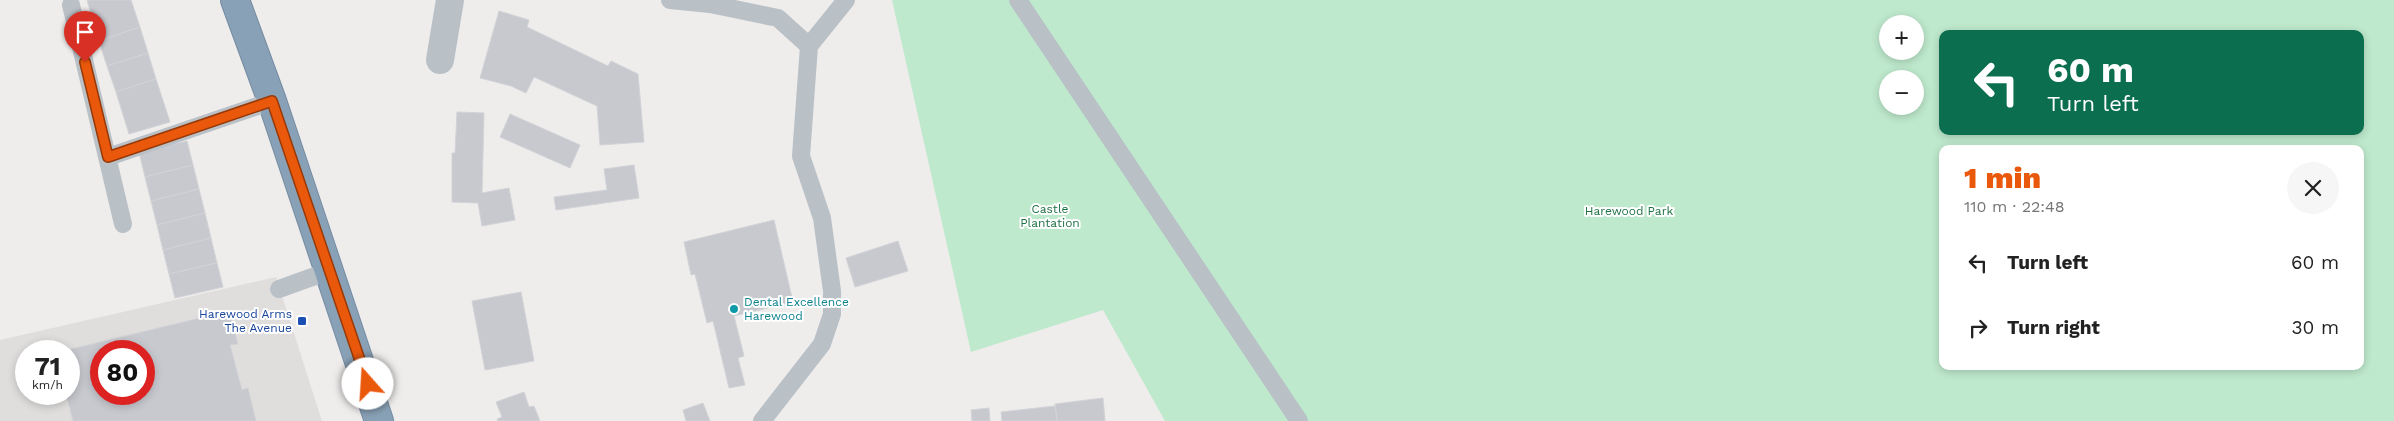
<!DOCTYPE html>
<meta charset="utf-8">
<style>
body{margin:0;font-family:"Work Sans",sans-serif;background:#f6f6f6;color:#222;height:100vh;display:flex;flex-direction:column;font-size:19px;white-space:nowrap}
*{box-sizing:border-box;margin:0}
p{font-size:16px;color:#767676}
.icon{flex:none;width:28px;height:28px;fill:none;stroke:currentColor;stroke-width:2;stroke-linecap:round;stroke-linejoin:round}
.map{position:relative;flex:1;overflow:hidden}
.details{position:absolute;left:1939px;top:145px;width:425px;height:225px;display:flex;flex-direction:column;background:#fff;border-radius:10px;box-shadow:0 2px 8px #0003}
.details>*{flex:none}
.hud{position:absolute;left:1939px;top:30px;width:425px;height:105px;border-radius:10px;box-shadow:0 2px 8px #0003;background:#0b6e4f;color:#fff;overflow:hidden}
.fabs{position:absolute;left:1879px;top:15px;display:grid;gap:10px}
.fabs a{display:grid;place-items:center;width:45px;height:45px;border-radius:50%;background:#fff;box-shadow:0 2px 8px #0003;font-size:25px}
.speed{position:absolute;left:15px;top:340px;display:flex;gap:10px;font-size:25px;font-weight:700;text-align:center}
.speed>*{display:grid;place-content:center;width:65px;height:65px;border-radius:50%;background:#fff;box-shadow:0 2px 8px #0003;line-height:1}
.speed small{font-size:12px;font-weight:400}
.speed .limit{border:8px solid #d22;background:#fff;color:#111}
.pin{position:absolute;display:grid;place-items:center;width:42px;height:42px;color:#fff;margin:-51px -21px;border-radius:50% 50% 50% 0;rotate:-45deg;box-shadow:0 0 5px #0007}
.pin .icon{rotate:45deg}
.me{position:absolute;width:55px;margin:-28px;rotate:341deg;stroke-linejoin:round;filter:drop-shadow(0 0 4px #0008)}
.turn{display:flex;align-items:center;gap:18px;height:105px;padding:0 25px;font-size:22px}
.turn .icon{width:65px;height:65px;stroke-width:2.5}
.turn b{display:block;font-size:35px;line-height:42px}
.round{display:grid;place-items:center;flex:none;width:52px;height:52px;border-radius:26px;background:#f6f6f6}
.head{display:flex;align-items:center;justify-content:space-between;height:85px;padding:0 25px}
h1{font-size:30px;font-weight:800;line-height:38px;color:#ea580c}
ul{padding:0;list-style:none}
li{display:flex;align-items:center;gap:15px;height:65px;padding:0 25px}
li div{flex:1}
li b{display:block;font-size:19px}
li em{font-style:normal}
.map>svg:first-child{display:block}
</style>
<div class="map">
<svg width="2394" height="421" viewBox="0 0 2394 421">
<rect width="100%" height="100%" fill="#efecec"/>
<!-- education -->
<path fill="#e0dddd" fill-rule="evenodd" d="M276 277 322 421H0V340ZM26 351H69V394H26ZM101 351H144V394H101Z"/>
<!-- green -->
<path fill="#bee9cd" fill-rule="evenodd" d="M892 0H2394V421H1165L1103 310 971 352ZM1888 24H1915V51H1888ZM1942 34H2360V131H1942ZM1888 79H1915V106H1888ZM1942 149H2360V366H1942Z"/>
<!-- building -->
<g fill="#c7c9cf" stroke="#d1d3d7" fill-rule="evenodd">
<path d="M87 0H131L140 27 99 41Z"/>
<path d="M499 11 529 20 527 27 608 66 611 61 638 74 644 142 600 145 597 106 534 77 526 93 511 86 480 78Z"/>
<path d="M140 27 148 53 107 66 99 41Z"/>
<path d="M148 53 156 79 116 92 107 66Z"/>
<path d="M156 79 170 122 129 134 116 92Z"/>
<path d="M457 112 484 113 482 193 509 188 515 220 482 226 478 203 452 202V153H455Z"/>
<path d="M510 114 580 145 570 168 500 137Z"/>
<path d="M187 141 193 165 145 177 139 152Z"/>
<path d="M193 165 199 189 151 201 145 177Z"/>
<path d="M634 165 639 198 556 210 554 197 607 190 604 169Z"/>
<path d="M199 189 205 213 157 225 151 201Z"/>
<path d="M205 213 211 238 163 250 157 225Z"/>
<path d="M774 220 793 302 734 316 744 356 738 358 745 385 729 388 713 321 707 323 695 274 691 275 684 242Z"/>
<path d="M211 238 217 263 169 274 163 250Z"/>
<path d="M898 241 908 271 855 287 846 258Z"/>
<path d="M217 263 223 287 175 298 169 274Z"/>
<path d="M521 292 534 361 485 370 472 301Z"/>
<path d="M229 311 238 344 230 345 242 390 248 388 256 421H73L66 394H69V351H63ZM101 351H144V394H101Z"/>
<path d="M524 392 529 407 534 406 540 421H498L497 419 502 417 496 402Z"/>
<path d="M1103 398 1105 421H1057L1055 404Z"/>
<path d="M703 403 710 421H686L683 410Z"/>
<path d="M1055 406 1057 421H1002L1001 412Z"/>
<path d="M989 408 990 421H972L971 410Z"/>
</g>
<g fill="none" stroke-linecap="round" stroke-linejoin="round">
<!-- highway casing -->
<g stroke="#748ca2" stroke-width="30">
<path id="highway" d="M235 0 272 101 379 421"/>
</g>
<!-- lane -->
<g stroke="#b9c1c7" stroke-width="18">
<path d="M670 0 710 4 778 18 809 46"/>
<path d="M1018 0 1299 421"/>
<path d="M71 5 123 224"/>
<path d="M108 157 272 101"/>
<path d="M279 289 329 271"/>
<path d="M762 421 822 344 832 314V291L822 218 801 156 809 46 846 0"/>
</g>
<!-- street -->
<path stroke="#b9c1c7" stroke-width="28" d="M440 60 450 0"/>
<!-- highway -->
<use href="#highway" stroke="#89a1b6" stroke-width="28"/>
</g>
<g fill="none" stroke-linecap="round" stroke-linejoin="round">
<!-- route casing -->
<g stroke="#983908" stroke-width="12">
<path id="route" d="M85 62 108 157 272 101 368 384"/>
</g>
<!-- route -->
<use href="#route" stroke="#ea580c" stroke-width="9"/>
</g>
<!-- markers -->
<circle fill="#0f9aa8" stroke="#fff" stroke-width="2" cx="734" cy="309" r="5"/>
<rect fill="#1a4fb4" stroke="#fff" stroke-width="2" x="297" y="316" width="10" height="10" rx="2.5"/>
<g text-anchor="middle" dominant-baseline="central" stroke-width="4" stroke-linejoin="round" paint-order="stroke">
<!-- park labels -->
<g font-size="12" fill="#207045" stroke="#fff">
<text x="1050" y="209">Castle<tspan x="1050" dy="14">Plantation</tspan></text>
<text x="1629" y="211">Harewood Park</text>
</g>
<!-- culture labels -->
<g font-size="12" fill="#0d838f" stroke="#fff" text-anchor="start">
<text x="744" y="302">Dental Excellence<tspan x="744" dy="14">Harewood</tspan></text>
</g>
<!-- transit labels -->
<g font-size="12" fill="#164399" stroke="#fff" text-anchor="end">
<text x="292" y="314">Harewood Arms<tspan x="292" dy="14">The Avenue</tspan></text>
</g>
</g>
</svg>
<div class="fabs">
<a>+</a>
<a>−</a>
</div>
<div class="speed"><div>71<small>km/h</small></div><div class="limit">80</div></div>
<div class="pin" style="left:85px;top:62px;background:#d93025"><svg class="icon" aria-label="arrive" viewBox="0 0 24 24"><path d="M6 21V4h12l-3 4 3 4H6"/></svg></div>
<svg class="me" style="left:368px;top:384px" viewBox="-20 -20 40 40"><circle r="19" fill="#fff"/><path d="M0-13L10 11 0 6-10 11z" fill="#ea580c"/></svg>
<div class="hud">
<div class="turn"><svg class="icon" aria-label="left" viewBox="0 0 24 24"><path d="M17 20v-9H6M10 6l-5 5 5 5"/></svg><div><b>60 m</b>Turn left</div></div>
</div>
<section class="details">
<div class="head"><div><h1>1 min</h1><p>110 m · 22:48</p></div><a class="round"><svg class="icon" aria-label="close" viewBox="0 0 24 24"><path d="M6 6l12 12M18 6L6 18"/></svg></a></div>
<ul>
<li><svg class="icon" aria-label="left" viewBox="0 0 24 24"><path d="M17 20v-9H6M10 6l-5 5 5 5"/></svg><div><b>Turn left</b></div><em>60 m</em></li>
<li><svg class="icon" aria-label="right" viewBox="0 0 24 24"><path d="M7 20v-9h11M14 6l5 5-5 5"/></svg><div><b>Turn right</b></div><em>30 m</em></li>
</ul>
</section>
</div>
